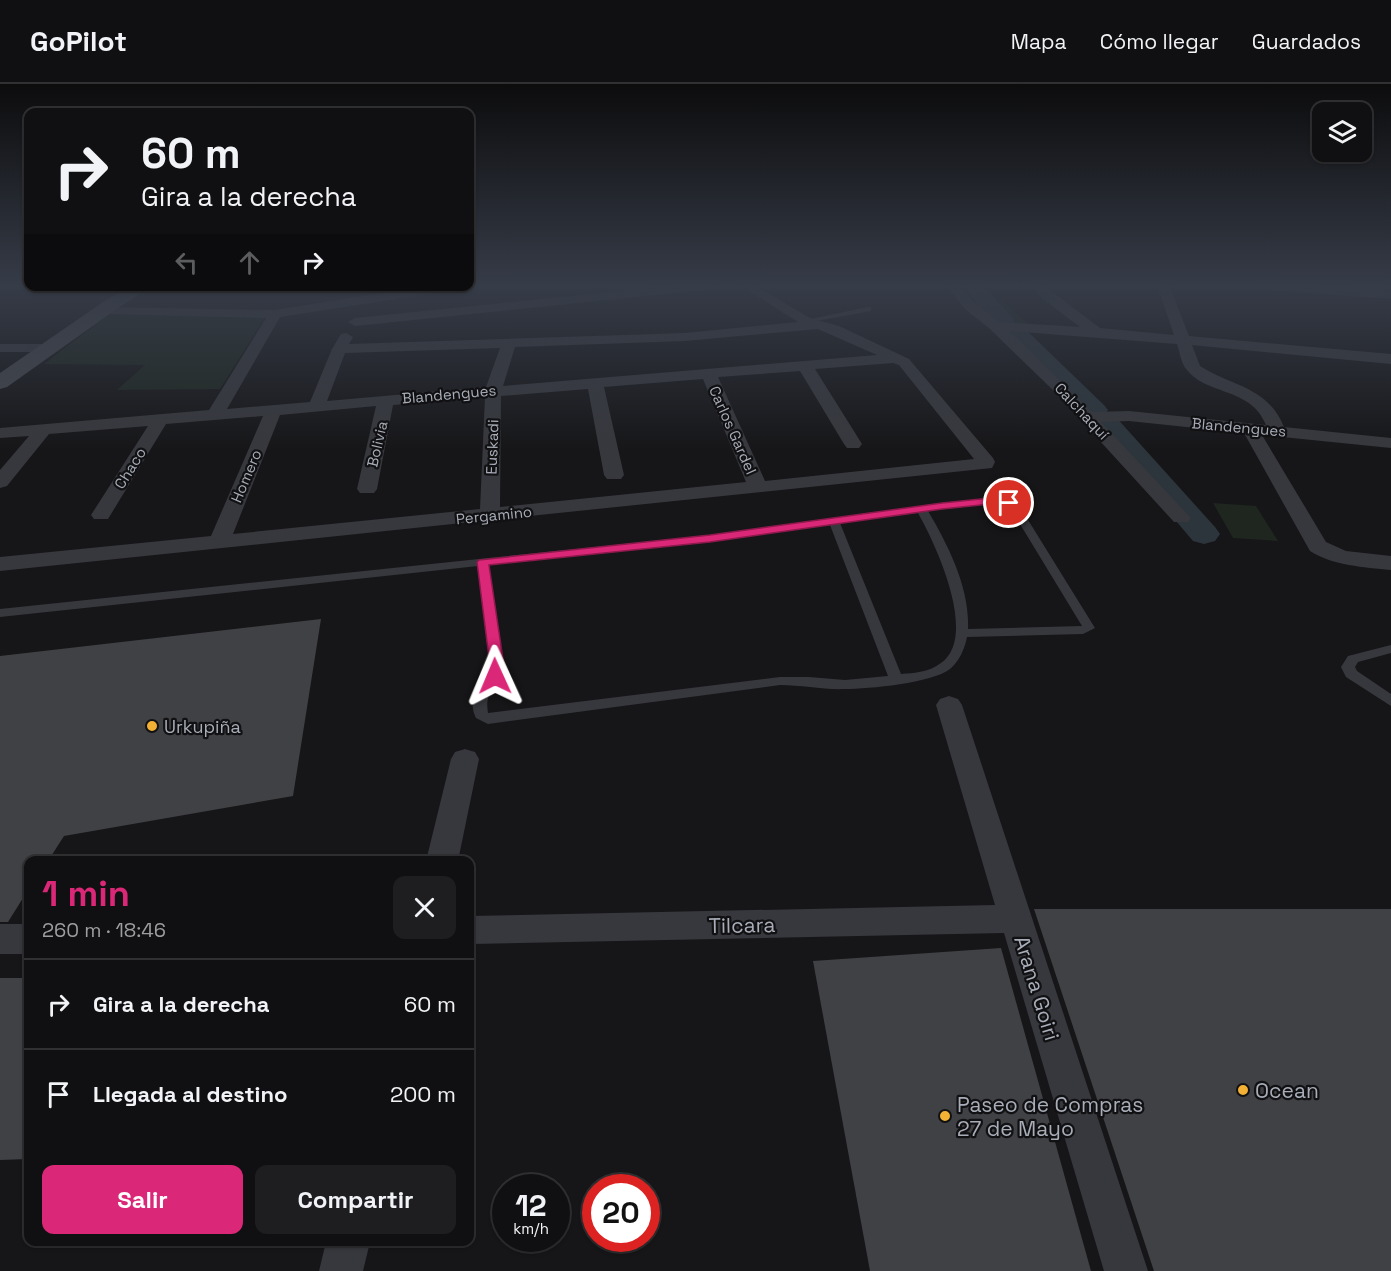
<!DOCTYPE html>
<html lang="es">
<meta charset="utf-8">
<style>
body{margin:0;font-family:"Space Grotesk",sans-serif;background:#1e1e20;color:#f1f3f6;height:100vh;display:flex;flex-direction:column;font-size:22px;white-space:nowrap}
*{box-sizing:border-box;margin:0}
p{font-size:20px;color:#9c9d9f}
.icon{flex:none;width:33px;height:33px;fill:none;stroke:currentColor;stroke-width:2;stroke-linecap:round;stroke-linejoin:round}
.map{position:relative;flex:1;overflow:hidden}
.side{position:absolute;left:24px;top:772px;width:450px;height:390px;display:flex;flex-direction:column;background:#101012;border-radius:12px;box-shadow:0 2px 4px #0004,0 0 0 2px #303032}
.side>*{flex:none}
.top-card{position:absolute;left:24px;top:24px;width:450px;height:183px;border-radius:12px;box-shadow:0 2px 4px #0004,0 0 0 2px #303032;background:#101012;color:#f1f3f6;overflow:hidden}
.controls{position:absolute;left:1312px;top:18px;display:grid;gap:12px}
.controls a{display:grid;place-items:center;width:60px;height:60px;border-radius:12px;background:#101012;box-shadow:0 2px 4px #0004,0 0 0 2px #303032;font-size:30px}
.speed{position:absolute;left:492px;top:1090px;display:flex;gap:12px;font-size:30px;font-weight:700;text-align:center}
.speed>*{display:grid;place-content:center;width:78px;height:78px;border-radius:50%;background:#101012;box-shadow:0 2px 4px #0004,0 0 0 2px #303032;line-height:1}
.speed small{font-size:15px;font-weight:400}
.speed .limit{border:9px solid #d22;background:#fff;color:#111}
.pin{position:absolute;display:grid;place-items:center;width:51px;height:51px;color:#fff;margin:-26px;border:3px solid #fff;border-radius:50%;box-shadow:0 2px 6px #0007}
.me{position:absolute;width:66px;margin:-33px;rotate:359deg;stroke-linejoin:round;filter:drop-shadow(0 0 4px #0008)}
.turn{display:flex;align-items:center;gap:21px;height:126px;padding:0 18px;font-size:27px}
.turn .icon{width:78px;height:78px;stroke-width:2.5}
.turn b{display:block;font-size:42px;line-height:51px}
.lanes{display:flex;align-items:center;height:57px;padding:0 18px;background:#0003;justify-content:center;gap:30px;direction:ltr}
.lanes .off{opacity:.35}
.round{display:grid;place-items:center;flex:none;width:63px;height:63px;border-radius:12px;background:#1e1e20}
.summary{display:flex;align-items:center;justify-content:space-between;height:102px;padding:0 18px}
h1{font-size:36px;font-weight:700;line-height:45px;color:#db2777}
.cta{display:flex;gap:12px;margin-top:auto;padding:12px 18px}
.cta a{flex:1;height:69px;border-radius:12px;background:#db2777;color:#fff;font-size:24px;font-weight:700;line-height:69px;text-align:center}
.cta a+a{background:#1e1e20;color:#f1f3f6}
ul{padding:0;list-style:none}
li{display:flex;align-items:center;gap:18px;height:90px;padding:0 18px;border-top:2px solid #303032}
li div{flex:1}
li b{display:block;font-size:22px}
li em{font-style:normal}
header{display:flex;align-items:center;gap:36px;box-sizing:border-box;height:84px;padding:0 30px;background:#101012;border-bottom:2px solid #303032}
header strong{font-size:28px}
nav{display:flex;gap:33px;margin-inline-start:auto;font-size:21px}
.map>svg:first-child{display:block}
</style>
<header>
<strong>GoPilot</strong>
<nav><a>Mapa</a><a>Cómo llegar</a><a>Guardados</a></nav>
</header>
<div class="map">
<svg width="1391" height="1187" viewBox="0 0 1391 1187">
<rect width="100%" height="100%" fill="#161618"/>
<!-- green -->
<g fill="#1e261f">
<path d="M957 201H984L1031 242 1001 240 960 208Z"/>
<path d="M108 231 266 232 220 305 117 306 145 281 44 280Z"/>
<path d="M1213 419 1256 422 1278 457 1233 454Z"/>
</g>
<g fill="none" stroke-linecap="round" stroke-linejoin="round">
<!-- river -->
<path fill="#2c353c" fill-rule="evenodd" d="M962 201H982L1013 234 1015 241 1022 242 1104 321 1108 326 1106 329 1114 331 1215 443 1220 450 1215 457 1204 460 1193 457 1096 343 1092 337 1094 334 1086 331 1006 252 1004 245 997 244Z"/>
</g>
<!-- building -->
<g fill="#404145">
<path d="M321 535 293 712 64 752 48 777H28V806L8 838H0V572Z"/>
<path d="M1034 825H1391V1187H1154Z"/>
<path d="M1001 864 1091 1187H870L813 877Z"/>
<path d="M0 894H28V1075L0 1076Z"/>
</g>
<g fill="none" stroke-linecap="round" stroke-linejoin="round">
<!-- lane -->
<g fill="#37383d" fill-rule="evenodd">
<path d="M868 223H871V227L805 239 801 237Z"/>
<path d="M1000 413 1013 417 1020 423 1095 544 1083 550 967 553C965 564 959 578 950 585 932 599 869 605 845 605 824 606 802 601 780 601L488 640 476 634C465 612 484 601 490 582L478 482 0 533V525L710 451ZM999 419 1012 427 1082 542 968 545C970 504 948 461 928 427ZM918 429C935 459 979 552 941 579 929 588 915 589 901 590L840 439ZM830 441 888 592 845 596 809 593H780L488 629C484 607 498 601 504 582L489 481 710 457Z"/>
<path d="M1391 561V569L1358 578 1355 583 1357 587 1391 610V622L1346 593 1341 583 1348 572Z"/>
</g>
<!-- street -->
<g fill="#37383d" fill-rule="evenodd">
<path d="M679 201H719L713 205 355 242 348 238 355 234Z"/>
<path d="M740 201H754L810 234 839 242 909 275 993 374 995 378 992 384 0 487V473L211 452 263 332 166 340 108 435H94L91 431 148 342 49 350 7 402 0 404V386L29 352 0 354V344L209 326 266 234 103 230 98 229 96 226 98 223 275 226 426 202H460L454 206 280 233 227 325 310 318 332 265 341 250 346 249 353 253 349 260 685 249 798 238ZM818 245 877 271 503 302 515 263 685 257ZM500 264 486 303 327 317 345 269ZM893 279 899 281 974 375 765 397 718 293 800 287 844 360 847 364H859L862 360 815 285ZM703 295 746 398 500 423 501 312 588 305 604 391 607 395H621L624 391 604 303ZM485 313 480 425 233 450 280 331 376 322 357 405 360 409H374L377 405 393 321Z"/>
<path d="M946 201H959L975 219 999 238 1080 243 1043 215 1030 201H1043L1100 244 1174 251 1157 201H1169L1189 252 1391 270V280L1192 261 1200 282C1233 303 1267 302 1284 343L1391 354V364L1262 351 1326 458 1346 467 1391 472V486C1363 483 1334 482 1310 467L1244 349 1129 337 1101 338 1191 434 1188 438H1174L1057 310 990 245 965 225ZM1009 247 1177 260C1180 268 1181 280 1187 286 1208 312 1251 303 1266 341L1129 327 1092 328Z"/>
<path d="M1252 201H1305L1391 207V215L1258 205Z"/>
<path d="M0 260H48L55 264 48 268H0Z"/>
<path d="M949 612 958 615 962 621 1148 1187H1104L1004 849 470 860V832L995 821 936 621 940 615Z"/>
<path d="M465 665 475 668 479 675 458 777H426L451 675 455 668Z"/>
<rect x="0" y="840" width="28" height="30"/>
<path d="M326 1158H370L363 1187H319Z"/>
</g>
<!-- secondary -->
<path fill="#45474d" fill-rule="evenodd" d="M131 202H152L118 224 7 303 0 305V289L106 216Z"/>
</g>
<!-- sky -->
<linearGradient id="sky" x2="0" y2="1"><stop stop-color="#0c0c0d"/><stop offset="0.55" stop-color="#363c48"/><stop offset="1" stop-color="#363c48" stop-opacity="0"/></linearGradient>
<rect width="1391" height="367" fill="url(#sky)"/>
<!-- route -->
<path fill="#db2777" stroke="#8e194d" stroke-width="1.5" d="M1000 413 1014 419 1009 422 1000 419 942 425 710 458 489 481 504 582 500 595H490L488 592 490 582 477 478 479 476 710 451 942 419Z"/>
<!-- markers -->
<g fill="#f2b134" stroke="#111113" stroke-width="2">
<circle cx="152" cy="642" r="6"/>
<circle cx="1243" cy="1006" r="6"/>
<circle cx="945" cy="1032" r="6"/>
</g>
<g text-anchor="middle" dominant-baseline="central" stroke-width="4.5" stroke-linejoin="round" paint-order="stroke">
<!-- far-street labels -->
<g font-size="15" fill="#a8adb8" stroke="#111113">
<text transform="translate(449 310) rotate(-5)">Blandengues</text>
<text transform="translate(1082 327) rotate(47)">Calchaquí</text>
<text transform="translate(1239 343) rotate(5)">Blandengues</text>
<text transform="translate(733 346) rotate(66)">Carlos Gardel</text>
<text transform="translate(377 360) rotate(-77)">Bolivia</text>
<text transform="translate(492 363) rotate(-88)">Euskadi</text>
<text transform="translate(130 384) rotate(-58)">Chaco</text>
<text transform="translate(246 392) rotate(-67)">Homero</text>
<text transform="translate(494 431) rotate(-6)">Pergamino</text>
</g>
<!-- poi labels -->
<g font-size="18" fill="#a8adb8" stroke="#111113" text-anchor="start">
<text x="164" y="642">Urkupiña</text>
</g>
<!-- near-street labels -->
<g font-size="21" fill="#a8adb8" stroke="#111113">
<text transform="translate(742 841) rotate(-1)">Tilcara</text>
<text transform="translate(1037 904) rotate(73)">Arana Goiri</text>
</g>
<!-- near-poi labels -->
<g font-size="21" fill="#a8adb8" stroke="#111113" text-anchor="start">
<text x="1255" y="1006">Ocean</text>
<text x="957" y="1020">Paseo de Compras<tspan x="957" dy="24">27 de Mayo</tspan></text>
</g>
</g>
</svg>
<div class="controls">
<a><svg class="icon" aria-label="layers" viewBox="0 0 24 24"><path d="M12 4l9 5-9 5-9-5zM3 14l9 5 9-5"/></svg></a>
</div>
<div class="speed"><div>12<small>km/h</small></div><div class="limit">20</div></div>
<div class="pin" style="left:1009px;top:419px;background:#d93025"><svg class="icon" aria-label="arrive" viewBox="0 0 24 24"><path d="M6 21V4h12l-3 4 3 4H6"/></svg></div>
<svg class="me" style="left:495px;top:592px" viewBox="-20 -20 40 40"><path d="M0-17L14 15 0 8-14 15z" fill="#db2777" stroke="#fff" stroke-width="4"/></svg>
<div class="top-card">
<div class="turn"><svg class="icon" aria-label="right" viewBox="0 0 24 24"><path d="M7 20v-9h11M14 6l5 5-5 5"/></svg><div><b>60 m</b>Gira a la derecha</div></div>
<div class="lanes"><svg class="icon off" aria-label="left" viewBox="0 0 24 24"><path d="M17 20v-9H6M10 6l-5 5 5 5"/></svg><svg class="icon off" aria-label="ahead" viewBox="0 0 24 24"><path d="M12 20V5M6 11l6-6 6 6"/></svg><svg class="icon" aria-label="right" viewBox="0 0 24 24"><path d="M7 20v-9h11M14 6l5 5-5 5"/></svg></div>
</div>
<section class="side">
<div class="summary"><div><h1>1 min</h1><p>260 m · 18:46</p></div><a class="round"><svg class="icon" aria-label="close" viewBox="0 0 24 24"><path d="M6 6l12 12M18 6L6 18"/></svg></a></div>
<ul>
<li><svg class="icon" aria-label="right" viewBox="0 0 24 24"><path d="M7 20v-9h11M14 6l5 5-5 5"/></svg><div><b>Gira a la derecha</b></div><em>60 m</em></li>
<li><svg class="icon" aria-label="arrive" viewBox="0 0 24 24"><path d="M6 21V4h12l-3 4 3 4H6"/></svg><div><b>Llegada al destino</b></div><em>200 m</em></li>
</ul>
<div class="cta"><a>Salir</a><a>Compartir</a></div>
</section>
</div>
